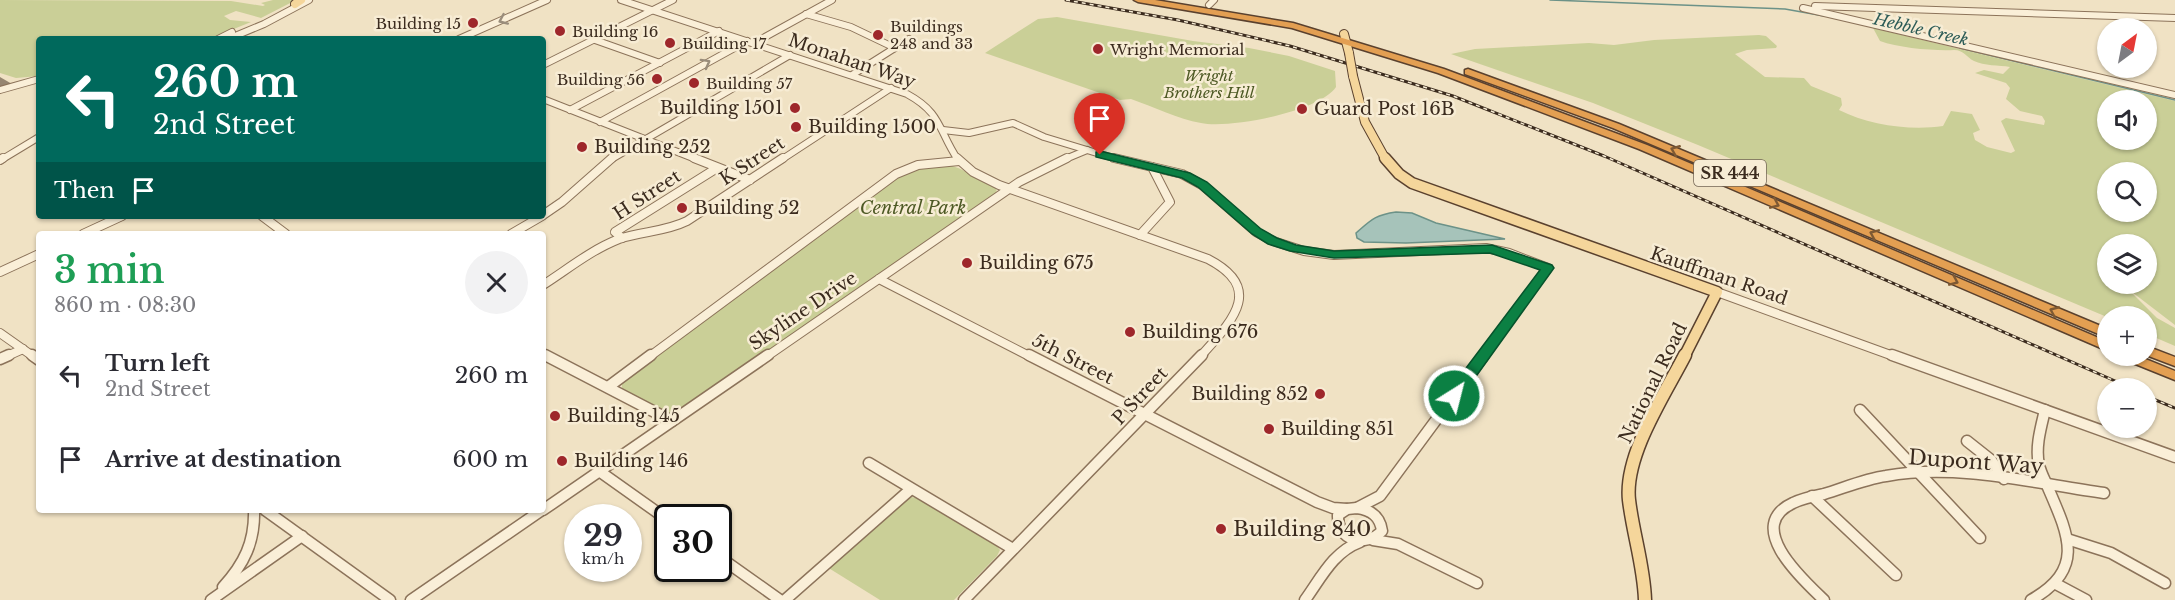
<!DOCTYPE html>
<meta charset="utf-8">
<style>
body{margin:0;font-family:"Libre Baskerville",serif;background:#f2f2f3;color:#2b2b33;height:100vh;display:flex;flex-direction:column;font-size:22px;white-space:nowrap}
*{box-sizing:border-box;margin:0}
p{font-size:20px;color:#7c7c81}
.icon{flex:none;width:33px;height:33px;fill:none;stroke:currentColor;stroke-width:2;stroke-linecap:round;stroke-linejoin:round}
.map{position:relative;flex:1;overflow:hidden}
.side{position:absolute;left:36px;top:231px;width:510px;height:282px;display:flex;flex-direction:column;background:#fff;border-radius:6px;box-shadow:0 2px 4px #0004}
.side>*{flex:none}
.guide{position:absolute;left:36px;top:36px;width:510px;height:183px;border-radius:6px;box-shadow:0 2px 4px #0004;background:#00695c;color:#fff;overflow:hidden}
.needle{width:39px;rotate:32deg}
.fabs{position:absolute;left:2097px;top:18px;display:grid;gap:12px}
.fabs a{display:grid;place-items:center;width:60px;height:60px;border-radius:50%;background:#fff;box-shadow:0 2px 4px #0004;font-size:30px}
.speed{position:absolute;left:564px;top:504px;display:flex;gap:12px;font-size:30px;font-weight:700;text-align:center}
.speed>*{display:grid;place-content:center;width:78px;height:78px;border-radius:50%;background:#fff;box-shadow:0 2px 4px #0004;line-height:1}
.speed small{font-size:15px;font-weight:400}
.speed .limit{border:3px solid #111;border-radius:9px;background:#fff;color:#111}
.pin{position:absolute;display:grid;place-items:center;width:51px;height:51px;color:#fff;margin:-62px -26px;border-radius:50% 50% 50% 0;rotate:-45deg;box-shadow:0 0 6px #0007}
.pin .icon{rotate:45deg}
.me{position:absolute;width:66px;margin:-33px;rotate:36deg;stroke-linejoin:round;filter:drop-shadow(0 0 4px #0008)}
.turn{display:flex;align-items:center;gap:21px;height:126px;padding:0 18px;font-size:27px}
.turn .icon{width:78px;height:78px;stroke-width:2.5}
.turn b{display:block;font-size:42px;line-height:51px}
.then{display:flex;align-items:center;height:57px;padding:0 18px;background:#0003;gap:12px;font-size:22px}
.round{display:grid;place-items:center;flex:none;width:63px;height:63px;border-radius:32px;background:#f2f2f3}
.headline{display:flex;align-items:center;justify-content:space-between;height:102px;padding:0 18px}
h1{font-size:36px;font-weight:600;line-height:45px;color:#1e9e55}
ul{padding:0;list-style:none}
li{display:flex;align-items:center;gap:18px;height:84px;padding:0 18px}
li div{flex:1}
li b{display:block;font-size:22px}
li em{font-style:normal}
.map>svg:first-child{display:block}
</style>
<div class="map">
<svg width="2175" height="600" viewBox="0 0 2175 600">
<rect width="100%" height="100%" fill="#f0e2c4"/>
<!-- green -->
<g fill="#cacf97" fill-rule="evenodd">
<path d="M0 0 231 1 263 6 265 5 261 3 273 0H296L261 18 236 11 224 16 230 20 251 22 209 39H39V76L16 78 0 73Z"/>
<path d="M1057 17 1193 41 1249 48 1289 56 1335 71 1336 87C1319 112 1229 129 1201 123 1178 119 1154 107 1131 99L1120 100 985 53 1038 19Z"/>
<path d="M1873 28 2175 101V325L2128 289 2157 318 2175 328V346L2147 334 2146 316 2107 317 1698 145 1593 103 1451 54 1475 49 1589 43 1614 45 1654 40 1759 35 1766 36 1777 46 1776 48 1747 50 1735 54 1765 77 1804 78 1811 86 1841 98 1842 105 1839 110C1869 125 1910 131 1943 126L1951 111 1972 114 1980 130 1973 133 1975 140 1987 147 2011 153 2015 151 2001 121 2006 118 2044 125 2045 121 2042 116 2020 111 2006 99 2010 88 2006 83 1975 73 1984 70 2003 74 2010 67C1999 65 1984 66 1974 61 1966 57 1964 50 1954 50 1934 51 1899 48 1880 41ZM2108 100H2146V140H2108ZM2108 172H2146V212H2108ZM2146 244V284H2108V244Z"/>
<path d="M947 165C964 167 979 182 996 188L997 194 680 411 664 413 622 391V380L909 169Z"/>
<path d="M911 497 917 498 996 545 1000 550 997 556 954 600H880L827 567 905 499Z"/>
</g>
<!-- water -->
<path fill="#a6c3ba" stroke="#6c9288" stroke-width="1.5" d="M1396 212 1412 213 1436 223 1505 239 1406 243 1364 242 1357 238 1356 233C1371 220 1375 215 1396 212Z"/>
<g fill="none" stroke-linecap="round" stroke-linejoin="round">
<!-- stream -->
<g stroke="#6c9288" stroke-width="1.5">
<path d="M1550 0 1785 9 1824 16"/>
<path d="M1960 48 2175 100"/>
</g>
<!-- taxiway -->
<path fill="#968671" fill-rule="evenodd" d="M0 77 12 84 11 87 0 86Z"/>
<!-- minor-far2 casing -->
<g stroke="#8c735a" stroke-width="8">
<g id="minor-far2">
<path d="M621 0 907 94C942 113 938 130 958 160"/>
<path d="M1209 5 1214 0"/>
<path d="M1815 6 2175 18"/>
<path d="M1803 8 2175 95"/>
<path d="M806 14 851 27 895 48"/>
<path d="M218 39 232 32"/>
<path d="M228 39 264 24 309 0"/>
<path d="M459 39 547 0"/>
<path d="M595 40 660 63"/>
<path d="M754 43 832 0"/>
<path d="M543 65 673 0"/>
<path d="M852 75 909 39"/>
<path d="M0 90 39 79"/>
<path d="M543 99 698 160"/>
<path d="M570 110 719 31"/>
<path d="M600 122 747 41"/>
<path d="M943 130 969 133 1013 123 1044 137 1120 160"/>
<path d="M1 160 39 137"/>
<path d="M610 160 790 55"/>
<path d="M781 160 891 88"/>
<path d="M1063 160 1087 150"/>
</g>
</g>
<!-- minor-far1 casing -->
<g stroke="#8c735a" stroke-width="10">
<g id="minor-far1">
<path d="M694 158 750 180"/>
<path d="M957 158 973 172 999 185 1208 259C1266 289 1231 322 1200 357"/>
<path d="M1114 158 1182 174 1202 185 1256 232 1273 241 1304 251 1334 255 1486 248 1509 253 1548 268 1483 357"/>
<path d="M0 160 3 158"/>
<path d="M543 215 562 202 612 158"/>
<path d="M262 216 286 234"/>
<path d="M83 234 122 216"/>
<path d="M511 234 542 216"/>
<path d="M1140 235 1170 202 1152 167"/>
<path d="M622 238 615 232 717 168"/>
<path d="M0 272 39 254"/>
<path d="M879 279 1031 357"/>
<path d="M543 285C568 269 591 250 619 239 642 231 665 232 687 221L783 158"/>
<path d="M1717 292 1896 357"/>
<path d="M0 333 34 357"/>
<path d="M543 354 548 357"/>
<path d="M5 357 23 349"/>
<path d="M649 357 896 174 918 165 959 161"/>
<path d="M766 357 1019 182 1067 158"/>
</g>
</g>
<!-- minor casing -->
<g stroke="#8c735a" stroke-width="13">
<g id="minor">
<path d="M32 355 39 360"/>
<path d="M545 355 672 421"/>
<path d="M1029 355 1317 502 1333 508 1347 509"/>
<path d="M1892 355 2175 457"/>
<path d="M0 359 9 355"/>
<path d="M608 387 651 355"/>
<path d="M1860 410 1980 538"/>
<path d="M1967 441 1991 460 2004 479"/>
<path d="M869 463 1013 549"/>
<path d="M599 471 668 520"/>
<path d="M1812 496 1896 575"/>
<path d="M1357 508 1380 496 1484 355"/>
<path d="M1357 508C1371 510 1380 516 1382 531 1365 548 1337 541 1338 515L1347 509Z"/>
<path d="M265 510 390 600"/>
<path d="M543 510 768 355"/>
<path d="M2067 539 2111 553 2165 583"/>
<path d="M1373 540 1398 544 1477 583"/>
<path d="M718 556 780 600"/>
<path d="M2056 584 2086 600"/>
<path d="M223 587C244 564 255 542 254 510"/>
<path d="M211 600 302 536"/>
<path d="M411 600 542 510"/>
<path d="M785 600 911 489"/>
<path d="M964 600 1202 355"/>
<path d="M1305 600C1321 578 1333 552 1360 542"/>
<path d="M1824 600C1803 580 1743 526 1793 503 1803 498 1814 496 1824 494 1844 488 1865 479 1886 476 1957 463 2033 483 2104 493"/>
<path d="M2031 600C2084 570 2070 538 2049 490 2046 482 2041 474 2039 465 2035 447 2041 427 2045 410"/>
</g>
</g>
<!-- major-far2 casing -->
<g stroke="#5a412e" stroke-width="10">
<g id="major-far2">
<path d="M295 4 301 0"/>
<path d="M1344 34 1349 53"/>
<path d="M1353 76 1365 122 1386 160"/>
</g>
</g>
<!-- major-far1 casing -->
<g stroke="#5a412e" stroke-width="13">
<path id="major-far1" d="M1385 158 1399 174 1412 183 1717 292 1684 357"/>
</g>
<!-- major casing -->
<g stroke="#5a412e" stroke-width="15">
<path id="major" d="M1645 600C1644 566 1633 534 1629 500 1624 455 1665 394 1685 355"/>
</g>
<!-- highway casing -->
<g stroke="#5a412e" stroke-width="3">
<g id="highway">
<path d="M1134 0H1155L1293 23 1444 69 1647 145 2108 342V351L1639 149 1438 73 1292 28 1138 2Z"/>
<path d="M1468 69 1619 124 2108 329V338L1613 128 1465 74V70Z"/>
<path d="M2146 346 2175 357V366L2146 355Z"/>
<path d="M2121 356H2138L2175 371V380L2123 359Z"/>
</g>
</g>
<!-- minor-far2 -->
<use href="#minor-far2" stroke="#faefd8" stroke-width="6"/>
<!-- minor-far1 -->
<use href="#minor-far1" stroke="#faefd8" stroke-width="8"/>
<!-- minor -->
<use href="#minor" stroke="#faefd8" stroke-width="10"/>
<!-- major-far2 -->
<use href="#major-far2" stroke="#f5d69b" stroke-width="8"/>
<!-- major-far1 -->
<use href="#major-far1" stroke="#f5d69b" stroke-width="10"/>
<!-- major -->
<use href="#major" stroke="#f5d69b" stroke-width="12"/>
<!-- highway -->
<use href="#highway" fill="#e39f52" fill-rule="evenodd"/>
<!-- rail casing -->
<g stroke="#3b2b1e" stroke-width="3">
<g id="rail">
<path d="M1066 0 1178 20 1290 46 1453 96 1604 156 2131 388"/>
<path d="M2146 396 2175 408"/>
</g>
</g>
<!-- rail -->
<use href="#rail" stroke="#f7ecd4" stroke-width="1.5" stroke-dasharray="4" stroke-linecap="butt"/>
<!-- major-bridge casing -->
<g stroke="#5a412e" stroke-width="10" stroke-linecap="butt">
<path id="major-bridge" d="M1349 53 1353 76"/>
</g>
<!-- major-bridge -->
<use href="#major-bridge" stroke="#f5d69b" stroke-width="8"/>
</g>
<!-- one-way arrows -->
<defs><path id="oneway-chevron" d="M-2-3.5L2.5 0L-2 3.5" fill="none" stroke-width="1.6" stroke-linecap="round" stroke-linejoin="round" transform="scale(1.5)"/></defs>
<g stroke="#9a8d7b">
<use href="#oneway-chevron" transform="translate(503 20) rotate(156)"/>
<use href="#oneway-chevron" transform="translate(706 63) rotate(-29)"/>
</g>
<g stroke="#7e5933">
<use href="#oneway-chevron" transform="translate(1675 150) rotate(-158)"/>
<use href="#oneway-chevron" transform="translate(1775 204) rotate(23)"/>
<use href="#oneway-chevron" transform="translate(1874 234) rotate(-157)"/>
<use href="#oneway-chevron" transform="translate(1954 281) rotate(23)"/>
<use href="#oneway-chevron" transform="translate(2054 311) rotate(-157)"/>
</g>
<!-- route -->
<path fill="#0b8043" stroke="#07532c" stroke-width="1.5" d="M1100 151 1190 173 1207 182 1261 229 1277 238 1296 245 1334 251 1492 245 1552 265 1554 268 1459 400 1454 401 1446 396 1448 392 1540 270 1490 253 1334 258 1290 251 1268 244 1252 234 1198 187 1182 178 1096 157V152Z"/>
<!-- markers -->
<g fill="#9e272b" stroke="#f7ecd4" stroke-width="2">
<circle cx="473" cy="23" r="6"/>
<circle cx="560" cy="31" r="6"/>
<circle cx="878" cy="35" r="6"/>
<circle cx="670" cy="43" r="6"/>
<circle cx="1098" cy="49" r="6"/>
<circle cx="657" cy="79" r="6"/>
<circle cx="694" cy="83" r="6"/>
<circle cx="795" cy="108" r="6"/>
<circle cx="1302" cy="109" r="6"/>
<circle cx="796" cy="127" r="6"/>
<circle cx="582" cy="147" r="6"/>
<circle cx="682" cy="208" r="6"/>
<circle cx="967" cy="263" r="6"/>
<circle cx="1130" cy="332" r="6"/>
<circle cx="1320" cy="394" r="6"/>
<circle cx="555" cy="416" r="6"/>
<circle cx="1269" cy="429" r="6"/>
<circle cx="562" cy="461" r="6"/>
<circle cx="1221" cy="529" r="6"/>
</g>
<g text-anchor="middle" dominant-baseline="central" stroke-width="5" stroke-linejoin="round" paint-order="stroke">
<!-- far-poi labels -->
<g font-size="15" fill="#3b2b1e" stroke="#f7ecd4" text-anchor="start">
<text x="461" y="23" text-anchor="end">Building 15</text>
<text x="890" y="26">Buildings<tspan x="890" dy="17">248 and 33</tspan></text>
<text x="572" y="31">Building 16</text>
<text x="682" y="43">Building 17</text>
<text x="1110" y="49">Wright Memorial</text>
<text x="645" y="79" text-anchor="end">Building 56</text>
<text x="706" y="83">Building 57</text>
</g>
<!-- far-park labels -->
<g font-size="15" font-style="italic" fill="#4d5924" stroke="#f7ecd4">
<text x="1209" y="75">Wright<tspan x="1209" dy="17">Brothers Hill</tspan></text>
</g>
<!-- far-water labels -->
<g font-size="16" font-style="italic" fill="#2d5c57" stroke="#f7ecd4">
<text transform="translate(1921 29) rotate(13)">Hebble Creek</text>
</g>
<!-- shield labels -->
<rect fill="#f7ecd4" stroke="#736555" stroke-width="1.5" x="1694" y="160" width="72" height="26" rx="4.5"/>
<g font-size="16" font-weight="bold" fill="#3b2b1e">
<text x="1730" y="173">SR 444</text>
</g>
<!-- street labels -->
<g font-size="18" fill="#3b2b1e" stroke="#f7ecd4">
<text transform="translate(852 61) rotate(19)">Monahan Way</text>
<text transform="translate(752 161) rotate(-33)">K Street</text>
<text transform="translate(647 195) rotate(-33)">H Street</text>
<text transform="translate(1719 276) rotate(19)">Kauffman Road</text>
<text transform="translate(803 311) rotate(-34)">Skyline Drive</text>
<text transform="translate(1073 359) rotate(27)">5th Street</text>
<text transform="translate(1653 383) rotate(-64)">National Road</text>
<text transform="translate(1140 396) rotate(-47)">P Street</text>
</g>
<!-- poi labels -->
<g font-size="18" fill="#3b2b1e" stroke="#f7ecd4" text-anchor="start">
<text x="783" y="108" text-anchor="end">Building 1501</text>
<text x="1314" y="109">Guard Post 16B</text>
<text x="808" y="127">Building 1500</text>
<text x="594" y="147">Building 252</text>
<text x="694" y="208">Building 52</text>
<text x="979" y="263">Building 675</text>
<text x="1142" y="332">Building 676</text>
<text x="1308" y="394" text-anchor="end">Building 852</text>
<text x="567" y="416">Building 145</text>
<text x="1281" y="429">Building 851</text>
<text x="574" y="461">Building 146</text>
</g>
<!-- park labels -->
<g font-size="18" font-style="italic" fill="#4d5924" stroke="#f7ecd4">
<text x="913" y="208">Central Park</text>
</g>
<!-- near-street labels -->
<g font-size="21" fill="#3b2b1e" stroke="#f7ecd4">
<text transform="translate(1976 462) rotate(4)">Dupont Way</text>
</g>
<!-- near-poi labels -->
<g font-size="21" fill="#3b2b1e" stroke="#f7ecd4" text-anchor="start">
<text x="1233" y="529">Building 840</text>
</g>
</g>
</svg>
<div class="fabs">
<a><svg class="needle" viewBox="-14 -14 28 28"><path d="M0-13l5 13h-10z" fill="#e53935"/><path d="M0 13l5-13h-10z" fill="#7c7c81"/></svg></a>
<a><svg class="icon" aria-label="sound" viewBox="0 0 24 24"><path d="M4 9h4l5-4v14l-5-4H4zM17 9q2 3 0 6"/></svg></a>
<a><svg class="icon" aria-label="search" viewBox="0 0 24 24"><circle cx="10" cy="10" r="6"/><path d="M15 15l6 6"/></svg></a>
<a><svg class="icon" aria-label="layers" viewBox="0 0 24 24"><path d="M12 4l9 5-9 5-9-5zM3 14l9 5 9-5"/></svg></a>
<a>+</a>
<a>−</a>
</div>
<div class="speed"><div>29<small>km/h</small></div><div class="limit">30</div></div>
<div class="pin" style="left:1100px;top:155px;background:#d93025"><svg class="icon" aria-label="arrive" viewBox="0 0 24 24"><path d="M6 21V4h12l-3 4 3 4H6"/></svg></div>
<svg class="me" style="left:1454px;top:396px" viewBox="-20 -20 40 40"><circle r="17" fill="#0b8043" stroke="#fff" stroke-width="3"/><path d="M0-11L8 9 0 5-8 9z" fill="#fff"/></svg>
<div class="guide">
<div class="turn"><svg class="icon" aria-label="left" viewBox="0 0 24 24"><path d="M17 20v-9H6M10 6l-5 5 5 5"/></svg><div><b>260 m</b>2nd Street</div></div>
<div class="then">Then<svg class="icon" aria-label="arrive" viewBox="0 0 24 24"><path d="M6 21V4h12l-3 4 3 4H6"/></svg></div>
</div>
<section class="side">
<div class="headline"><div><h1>3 min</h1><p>860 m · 08:30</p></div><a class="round"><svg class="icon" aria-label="close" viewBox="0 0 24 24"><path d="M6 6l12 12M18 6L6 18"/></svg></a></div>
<ul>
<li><svg class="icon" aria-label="left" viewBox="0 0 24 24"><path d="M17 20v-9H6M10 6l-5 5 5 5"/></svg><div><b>Turn left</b><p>2nd Street</p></div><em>260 m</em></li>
<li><svg class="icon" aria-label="arrive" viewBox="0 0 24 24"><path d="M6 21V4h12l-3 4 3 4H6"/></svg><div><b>Arrive at destination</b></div><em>600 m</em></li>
</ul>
</section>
</div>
